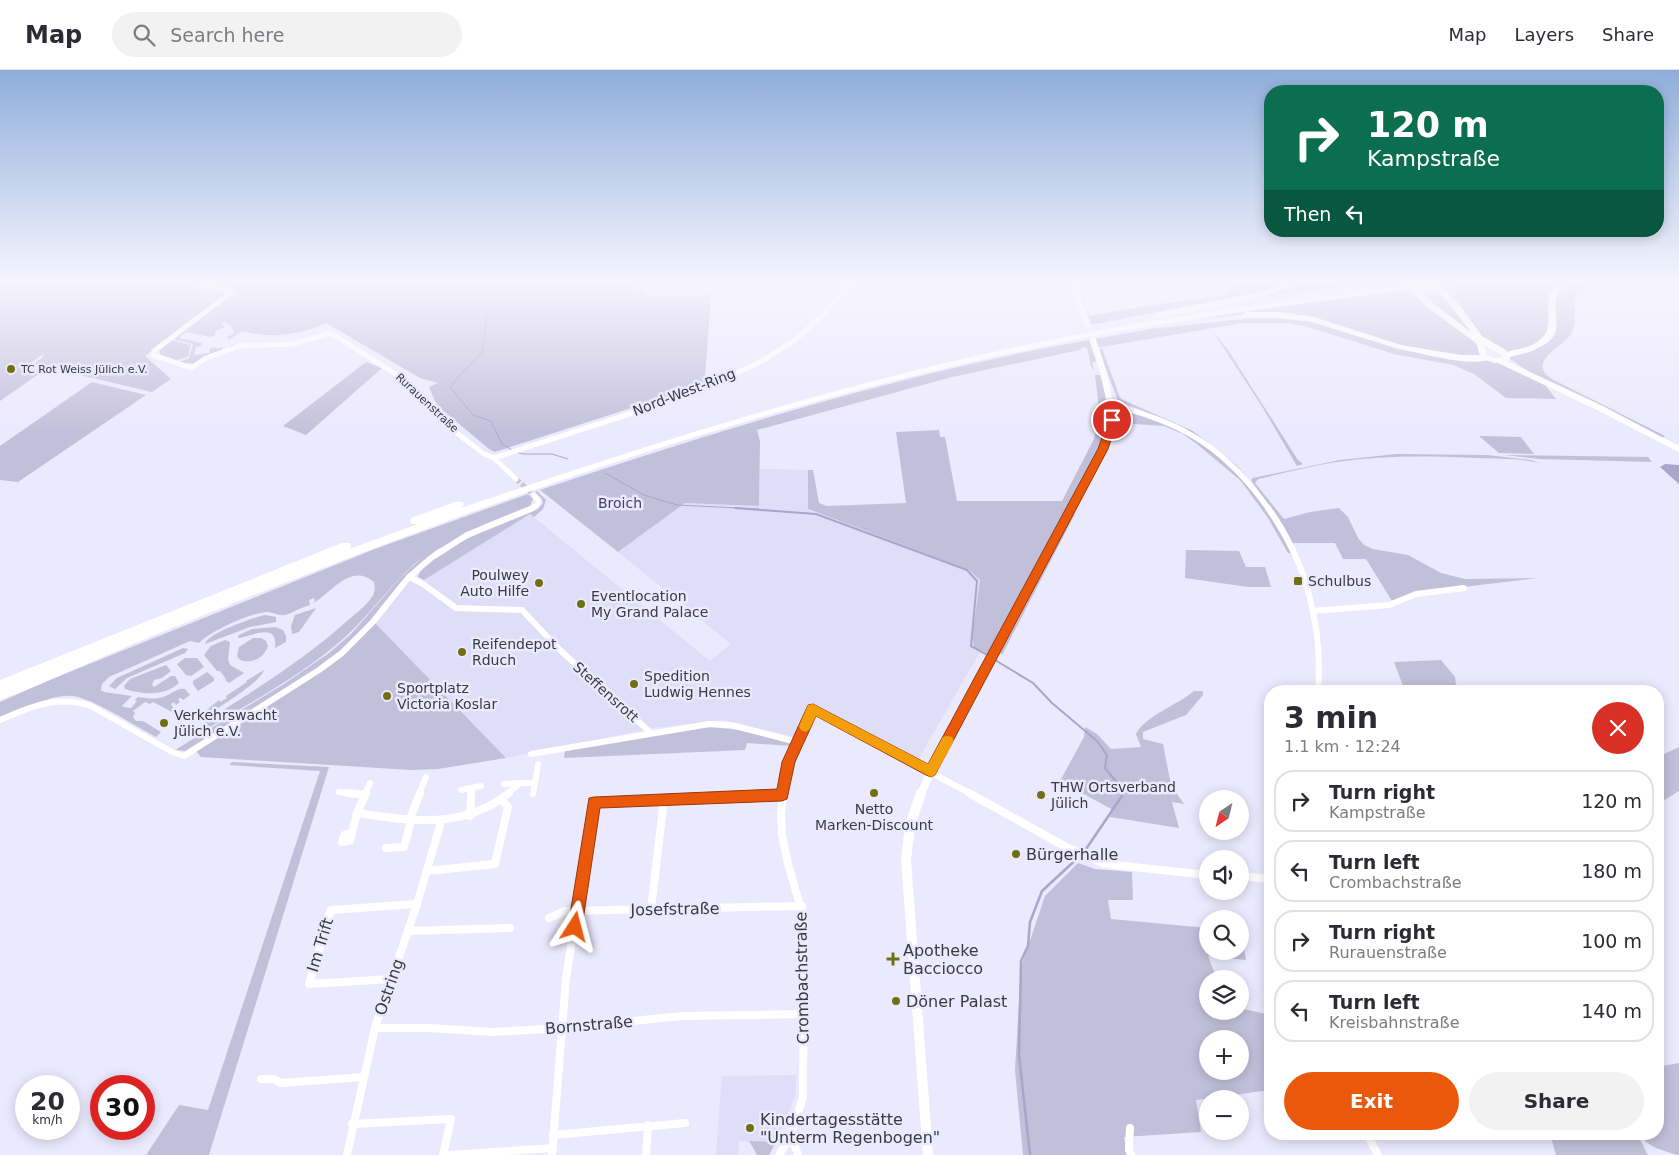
<!DOCTYPE html>
<meta charset="utf-8">
<style>
body{margin:0;font-family:"DejaVu Sans",sans-serif;background:#f2f2f3;color:#2b2b33;height:100vh;display:flex;flex-direction:column;font-size:19px;white-space:nowrap}
*{box-sizing:border-box;margin:0}
p{font-size:16px;color:#7c7c81}
.icon{flex:none;width:28px;height:28px;fill:none;stroke:currentColor;stroke-width:2;stroke-linecap:round;stroke-linejoin:round}
.map{position:relative;flex:1;overflow:hidden}
.side{position:absolute;left:1264px;top:615px;width:400px;height:455px;display:flex;flex-direction:column;background:#fff;border-radius:20px;box-shadow:0 2px 12px #0003}
.side>*{flex:none}
.hud{position:absolute;left:1264px;top:15px;width:400px;height:152px;border-radius:20px;box-shadow:0 2px 12px #0003;background:#0b6e4f;color:#fff;overflow:hidden}
.needle{width:32px;rotate:215deg}
.buttons{position:absolute;left:1199px;top:720px;display:grid;gap:10px}
.buttons a{display:grid;place-items:center;width:50px;height:50px;border-radius:50%;background:#fff;box-shadow:0 2px 12px #0003;font-size:25px}
.speed{position:absolute;left:15px;top:1005px;display:flex;gap:10px;font-size:25px;font-weight:700;text-align:center}
.speed>*{display:grid;place-content:center;width:65px;height:65px;border-radius:50%;background:#fff;box-shadow:0 2px 12px #0003;line-height:1}
.speed small{font-size:12px;font-weight:400}
.speed .limit{border:8px solid #d22;background:#fff;color:#111}
.pin{position:absolute;display:grid;place-items:center;width:42px;height:42px;color:#fff;margin:-21px;border:2px solid #fff;border-radius:50%;box-shadow:0 1px 5px #0007}
.me{position:absolute;width:55px;margin:-28px;rotate:9deg;stroke-linejoin:round;filter:drop-shadow(0 0 4px #0008)}
.turn{display:flex;align-items:center;gap:18px;height:105px;padding:0 20px;font-size:22px}
.turn .icon{width:65px;height:65px;stroke-width:2.5}
.turn b{display:block;font-size:35px;line-height:42px}
.then{display:flex;align-items:center;height:48px;padding:0 20px;background:#0003;gap:10px;font-size:19px}
.round{display:grid;place-items:center;flex:none;width:52px;height:52px;border-radius:26px;background:#f2f2f3}
.headline{display:flex;align-items:center;justify-content:space-between;height:85px;padding:0 20px}
h1{font-size:30px;font-weight:700;line-height:38px}
.action{display:flex;gap:10px;margin-top:auto;padding:10px 20px}
.action a{flex:1;height:58px;border-radius:30px;background:#ea580c;color:#fff;font-size:20px;font-weight:700;line-height:58px;text-align:center}
.action a+a{background:#f2f2f3;color:#2b2b33}
ul{padding:0;list-style:none}
li{display:flex;align-items:center;gap:15px;height:62px;margin:0 10px 8px;padding:0 10px;border:2px solid #e1e1e2;border-radius:20px}
li div{flex:1}
li b{display:block;font-size:19px}
li em{font-style:normal}
header{display:flex;align-items:center;gap:30px;box-sizing:border-box;height:70px;padding:0 25px;background:#fff;border-bottom:1px solid #e1e1e2}
header strong{font-size:24px}
nav{display:flex;gap:28px;margin-inline-start:auto;font-size:18px}
.search{width:350px;height:45px;background:#f2f2f3;display:flex;align-items:center;gap:12px;box-sizing:border-box;padding:0 18px;border-radius:28px;color:#7c7c81;font-size:19px}
.map>svg:first-child{display:block}
</style>
<header>
<strong>Map</strong>
<div class="search"><svg class="icon" aria-label="search" viewBox="0 0 24 24"><circle cx="10" cy="10" r="6"/><path d="M15 15l6 6"/></svg>Search here</div>
<nav><a>Map</a><a>Layers</a><a>Share</a></nav>
</header>
<div class="map">
<svg width="1679" height="1085" viewBox="0 0 1679 1085">
<rect width="100%" height="100%" fill="#ebe9fd"/>
<!-- built -->
<g fill="#dfddf7">
<path d="M760 399 808 400V440L969 500 980 510 972 567 974 577 981 580 918 690 808 634 794 667 723 650 654 658 506 688 375 553 410 511 419 513 530 444 710 591 731 574 618 482 685 433 759 436Z"/>
<path d="M797 1005 795 1027 776 1072 739 1071 738 1085H716L722 1006Z"/>
</g>
<!-- green -->
<g fill="#c2bfda" fill-rule="evenodd">
<path d="M0 214H182L229 222 145 286 171 309 152 322 33 294 42 288 44 283 26 297 43 301 0 331Z"/>
<path d="M207 214H634L648 227 711 225 705 307 719 303 724 306 653 331 495 382 489 379 440 338 435 331 429 317 438 313 420 308 326 253C302 265 268 269 242 261L229 270 227 267 235 263 231 256 224 252 221 254 225 257 214 262 216 265 211 267 186 262 179 268 202 273 201 276 196 277 194 285 209 283 210 278 217 277 216 279 222 277V279L231 277V275H236L194 294 180 292 189 288 193 274 172 269 229 227 235 225 238 221Z"/>
<path d="M1076 214 1089 246 1152 235 1221 226 1226 224 1234 214H1287L1265 221 1090 255Z"/>
<path d="M1295 214H1371L1240 230 1280 221Z"/>
<path d="M1481 214H1560C1537 229 1560 247 1546 266 1538 277 1518 279 1507 282L1484 271 1447 222 1452 221H1446L1442 217Z"/>
<path d="M1581 214 1588 220 1576 225C1573 236 1577 254 1571 264 1563 277 1525 292 1552 309L1665 366 1662 368 1531 303 1510 289V286L1550 269C1551 254 1547 222 1565 216 1570 214 1576 215 1581 214Z"/>
<path d="M1411 220 1415 224 1410 226 1416 225 1466 262 1480 277 1478 280 1481 286 1468 287 1404 278 1311 248 1247 244 1194 250 1291 235Z"/>
<path d="M1440 223 1443 226 1477 267 1445 245 1424 225Z"/>
<path d="M1261 247 1315 252 1397 279 1435 286 1481 289 1503 294 1545 315 1556 329 1506 328 1474 304 1453 295 1394 284 1308 257 1288 253H1243L1101 277 1097 276 1095 269 1150 259Z"/>
<path d="M1211 259 1228 280 1298 390 1303 394 1297 396 1263 338Z"/>
<path d="M171 270 191 275 188 287 176 290 160 284 159 280Z"/>
<path d="M1089 270 1096 291 1092 293 1094 301 1091 296 1087 278 1083 277 1080 280 952 307 757 360 760 371 759 436 685 433 618 482 540 420C720 360 902 303 1089 270Z"/>
<path d="M1102 278 1120 328 1123 330 1193 361 1247 404 1183 357 1118 331 1099 280Z"/>
<path d="M366 292 382 298 306 365 283 356Z"/>
<path d="M1095 305H1100C1108 333 1110 348 1101 376L989 584 974 577 972 567 980 510 969 500 808 439V400H813L819 433 827 436 906 433 896 362 939 360 940 367H945L957 431H1062L1094 369 1100 347Z"/>
<path d="M92 312 146 325 18 412 0 410V376Z"/>
<path d="M1122 342C1137 342 1149 348 1162 353 1223 378 1262 426 1291 483H1288L1268 448 1241 411 1197 374 1183 364 1164 356 1118 353 1110 375 1099 395 1114 362 1117 347Z"/>
<path d="M1479 366 1521 367 1534 384 1499 383Z"/>
<path d="M1397 384 1487 385 1531 390 1539 393C1521 388 1498 389 1478 388 1431 386 1383 385 1336 392 1310 396 1284 403 1258 409L1255 413 1284 449 1310 442 1339 438 1348 447 1358 468 1364 475 1373 479 1408 485 1441 503 1465 509 1538 508 1421 522 1392 531 1366 489H1343L1335 473H1292L1279 450 1251 410 1253 408 1340 390Z"/>
<path d="M1504 385 1648 387 1652 392 1539 389Z"/>
<path d="M537 421 546 430 543 439 534 447 530 444 424 510 418 507C425 479 512 451 538 439L543 433 542 429 535 422Z"/>
<path d="M528 424 533 429 530 436 485 454 435 481 399 514 368 553 339 582 318 598 185 681 175 680 284 614 329 583 351 564 401 507 425 485C394 509 372 543 343 569 302 605 253 631 207 659L204 656 205 652C254 620 304 590 347 551 355 544 366 536 372 527 375 522 375 518 374 512 350 492 331 524 312 534L315 531 314 528 309 530 310 535C301 537 293 543 285 545 279 546 273 542 266 542 248 544 211 561 199 573L190 571 109 607 102 614 101 620 104 622 132 626 122 636 124 637 131 638 137 631 135 630 138 627C147 628 154 630 163 627 170 625 178 617 185 619L190 625 183 630 181 628 178 629 180 632 176 635 174 632 171 634 175 641 172 642 153 632 150 634 145 632 133 641 135 643 133 647 136 651H143L161 662 156 667C137 657 92 628 73 626 52 623 20 641 0 649V632L52 609 375 479Z"/>
<path d="M1075 444 1002 585 1000 583 1072 445Z"/>
<path d="M1186 480 1239 481 1246 497H1265L1271 517H1248L1185 508Z"/>
<path d="M316 538 299 562 292 564 291 556 295 545Z"/>
<path d="M265 545 276 547V552L250 557 205 574C208 563 253 548 265 545Z"/>
<path d="M375 553 506 688 438 699 411 700 201 687 196 681 348 581Z"/>
<path d="M275 557 283 560 286 566V572L275 578C278 550 249 568 238 568L239 565 252 559Z"/>
<path d="M253 568H261L266 571 268 576C264 588 252 594 240 590L237 586 239 577Z"/>
<path d="M225 570 230 572 228 589 230 595 244 603 229 613 225 610 226 609 220 601H217L204 585 211 576Z"/>
<path d="M183 578 188 579 185 583 127 608 115 619 109 616 117 608Z"/>
<path d="M185 588H197L204 597 191 606 186 605 177 594Z"/>
<path d="M1441 590 1455 607 1457 621H1405L1394 592Z"/>
<path d="M166 595 171 601 162 608 154 610 152 615 154 617 171 606H175L179 613C165 626 143 625 125 619L124 616 130 609Z"/>
<path d="M264 600C260 613 216 639 202 648L199 649 195 645 199 646 219 630 220 632 227 628 226 626 247 612 246 611Z"/>
<path d="M207 602 214 608V611L198 621 193 614V611Z"/>
<path d="M1194 621H1203V625L1186 645 1143 662V669L1163 674 1171 715 1184 734 1172 732 1179 758 1110 747 1113 740 1060 711 1084 667 1085 657 1097 664 1111 679 1141 677 1136 664C1146 645 1178 635 1194 621Z"/>
<path d="M710 657 740 660 792 674 791 676 747 673 745 680 564 688 565 680Z"/>
<path d="M1679 677V721L1658 734V687Z"/>
<path d="M232 692 329 697 209 1085H146L179 1035 208 1040 320 701 229 695Z"/>
<path d="M1078 793 1095 799 1132 802 1133 830H1108L1111 849 1207 858 1208 881H1240L1241 861 1246 890 1208 886 1217 909H1208V941H1240V938L1270 945V1020L1196 1030 1201 1062 1124 1067 1127 1085H1023L1015 1000 1021 897 1045 826ZM1208 969H1240V1001H1208Z"/>
<path d="M1679 993V1085H1677C1663 1080 1648 1078 1640 1064H1658V997Z"/>
<path d="M1550 1064H1637L1648 1085H1556Z"/>
<path d="M749 1071 776 1072 769 1085H757Z"/>
</g>
<!-- water -->
<path fill="#a9a5cb" d="M1665 394 1679 395V414L1660 397Z"/>
<g fill="none" stroke-linecap="round" stroke-linejoin="round">
<!-- stream-far2 -->
<g stroke="#a9a5cb" stroke-width="1">
<path d="M484 214 479 222C490 239 485 259 483 278L481 283 453 313 451 318 473 345 491 351 502 374 512 380"/>
<path d="M516 382 523 384H552L568 389"/>
<path d="M605 403 644 425 677 435 759 439"/>
</g>
<!-- stream-far1 -->
<g stroke="#a9a5cb" stroke-width="2">
<path d="M735 438 816 444 967 500 977 511 971 576 991 587"/>
<path d="M995 590 1033 613 1052 633 1097 671 1107 685 1105 698 1122 719V724"/>
</g>
<!-- stream -->
<g stroke="#a9a5cb" stroke-width="2.5">
<path d="M1084 782 1122 726V723"/>
<path d="M1030 1085 1019 985 1021 891 1028 876 1030 852 1042 821 1081 785"/>
</g>
<!-- minor-tunnel -->
<path stroke="#c8c6d7" stroke-width="5" stroke-dasharray="5 2.5" stroke-linecap="butt" d="M516 409 534 425"/>
<!-- minor-far2 -->
<g stroke="#fff" stroke-width="5">
<path d="M195 214 233 221 154 281 153 285 191 298 206 288 239 276 292 274 331 263 397 305 458 364 484 384 494 388 516 409"/>
<path d="M1112 335C1185 353 1224 378 1269 439"/>
<path d="M494 388 651 337 726 308 762 291 795 270 824 244 849 214"/>
<path d="M531 439 538 434V430L534 425"/>
</g>
<!-- minor-far1 -->
<g stroke="#fff" stroke-width="6">
<path d="M1268 438C1306 490 1323 557 1318 621"/>
<path d="M409 507 423 514 456 538 522 540 561 581 650 662"/>
<path d="M1313 541 1389 535 1416 524 1464 518"/>
<path d="M0 650C32 636 56 625 91 636L172 682 184 686 319 600 342 583 373 552 409 507 431 488 467 465 533 438"/>
<path d="M531 684 709 654 731 655 798 672"/>
<path d="M504 714 521 713"/>
<path d="M461 720 481 716"/>
<path d="M339 722 359 724"/>
<path d="M365 724 370 713"/>
<path d="M419 724 426 707"/>
<path d="M471 724V718"/>
<path d="M507 724 521 713H535L538 694"/>
<path d="M533 724 535 713"/>
<path d="M783 724 790 693 813 639 971 724"/>
</g>
<!-- minor -->
<g stroke="#fff" stroke-width="8">
<path d="M348 723 365 725"/>
<path d="M366 723 357 743C410 751 463 760 509 723"/>
<path d="M783 723 781 745 782 765 788 794 804 849 803 1027 791 1065 798 1085"/>
<path d="M969 723 1068 778 1105 794 1208 805"/>
<path d="M470 746 471 723"/>
<path d="M409 751 420 723"/>
<path d="M351 763 344 765 342 772 350 771 357 743"/>
<path d="M386 778 404 777 411 751"/>
<path d="M427 801 495 794 508 737 502 730"/>
<path d="M1240 806 1270 809"/>
<path d="M651 839 664 729"/>
<path d="M549 848 565 841 802 836"/>
<path d="M408 861 510 858"/>
<path d="M392 909 309 914 331 840 417 834"/>
<path d="M375 958H430L493 962 562 958 683 946 804 944"/>
<path d="M261 1009H274L281 1013 363 1007"/>
<path d="M352 1054 451 1049 443 1085"/>
<path d="M1130 1058 1129 1080 1131 1085"/>
<path d="M1367 1064 1378 1085"/>
<path d="M553 1065 685 1053"/>
<path d="M347 1085 375 958 417 834 441 752"/>
<path d="M449 1085 553 1078"/>
<path d="M552 1085 566 908 594 733 782 725"/>
<path d="M646 1085 648 1055"/>
<path d="M779 1085 791 1065"/>
</g>
<!-- tertiary-far2 -->
<g stroke="#fff" stroke-width="6">
<path d="M1073 214 1088 255"/>
<path d="M1071 439 1109 365C1114 331 1104 302 1093 270"/>
</g>
<!-- tertiary-far1 -->
<path stroke="#fff" stroke-width="8" d="M921 724 931 701 1015 547 1071 438"/>
<!-- tertiary -->
<path stroke="#fff" stroke-width="10" d="M921 723 910 755 906 790 928 1085"/>
<!-- secondary -->
<path fill="#fff" fill-rule="evenodd" d="M1498 289H1502L1601 335 1679 376V382L1595 339 1498 293Z"/>
<!-- primary -->
<path fill="#fff" fill-rule="evenodd" d="M1405 214H1413L1434 234 1471 262 1452 237 1430 214H1438L1458 233 1482 266 1506 280 1510 287 1508 292 1494 293 1481 288 1476 273 1428 238ZM1484 275 1500 284 1502 288H1495L1487 285Z"/>
<!-- motorway -->
<g fill="#fff" fill-rule="evenodd">
<path d="M1285 214H1295L1267 226 1160 248 1156 245 1157 243C1198 233 1246 230 1285 214Z"/>
<path d="M1423 214H1455L1451 216 1413 218 1409 220C1289 234 1169 250 1050 275 850 316 653 376 461 446 356 484 253 525 150 567 100 587 51 611 0 630V610L342 473H350L351 476 349 479 418 454H411L410 451 411 448 455 432H463L464 435 461 438C654 372 849 311 1049 270 1173 244 1300 229 1423 214Z"/>
<path d="M1558 214H1567C1563 218 1559 220 1557 226 1550 245 1568 264 1540 277 1530 283 1517 285 1506 288L1503 287V283C1514 279 1527 279 1537 272 1561 256 1536 232 1558 214Z"/>
<path d="M1246 242H1280L1314 247 1401 275 1461 285H1487L1491 288C1471 305 1343 261 1315 253 1303 250 1289 248 1277 248 1266 247 1254 249 1243 247L1242 245Z"/>
</g>
</g>
<!-- sky -->
<linearGradient id="sky" x2="0" y2="1"><stop stop-color="#8faedc"/><stop offset="0.58" stop-color="#f6f5fe"/><stop offset="1" stop-color="#f6f5fe" stop-opacity="0"/></linearGradient>
<rect width="1679" height="366" fill="url(#sky)"/>
<!-- route -->
<path fill="#ea580c" stroke="#983908" d="M1112 347 1117 350 1108 379 935 705 931 707 926 705 816 646 795 692 787 729 782 731 600 738 582 857 580 862 575 864 570 862 568 857 589 728 594 727 777 719 782 692 808 635 813 634 928 694 1098 379 1108 350Z"/>
<!-- slow -->
<path fill="#f59e0b" d="M813 634 928 694 943 667 947 666 952 667 954 671 935 705 931 707 816 646 809 660 805 662 801 660 799 656 808 635Z"/>
<!-- markers -->
<g fill="#707013" stroke="#ebe9fd" stroke-width="2">
<circle cx="11" cy="299" r="5"/>
<rect x="1293" y="506" width="10" height="10" rx="2.5"/>
<circle cx="539" cy="513" r="5"/>
<circle cx="581" cy="534" r="5"/>
<circle cx="462" cy="582" r="5"/>
<circle cx="634" cy="614" r="5"/>
<circle cx="387" cy="626" r="5"/>
<circle cx="164" cy="653" r="5"/>
<circle cx="874" cy="723" r="5"/>
<circle cx="1041" cy="725" r="5"/>
<circle cx="1016" cy="784" r="5"/>
<path d="M890.5 881.5h5v5h5v5h-5v5h-5v-5h-5v-5h5z"/>
<circle cx="896" cy="931" r="5"/>
<circle cx="750" cy="1058" r="5"/>
</g>
<g text-anchor="middle" dominant-baseline="central" stroke-width="5" stroke-linejoin="round" paint-order="stroke">
<!-- far-poi labels -->
<g font-size="11" fill="#3a3a41" stroke="#ebe9fd" text-anchor="start">
<text x="21" y="299">TC Rot Weiss Jülich e.V.</text>
</g>
<!-- far-street labels -->
<g font-size="11" fill="#3a3a41" stroke="#ebe9fd">
<text transform="translate(427 333) rotate(43)">Rurauenstraße</text>
</g>
<!-- street labels -->
<g font-size="14" fill="#3a3a41" stroke="#ebe9fd">
<text transform="translate(684 322) rotate(-21)">Nord-West-Ring</text>
<text transform="translate(606 622) rotate(42)">Steffensrott</text>
</g>
<!-- park labels -->
<g font-size="14" fill="#443c6f" stroke="#ebe9fd">
<text x="620" y="433">Broich</text>
</g>
<!-- poi labels -->
<g font-size="14" fill="#3a3a41" stroke="#ebe9fd" text-anchor="start">
<text x="529" y="505" text-anchor="end">Poulwey<tspan x="529" dy="16">Auto Hilfe</tspan></text>
<text x="1308" y="511">Schulbus</text>
<text x="591" y="526">Eventlocation<tspan x="591" dy="16">My Grand Palace</tspan></text>
<text x="472" y="574">Reifendepot<tspan x="472" dy="16">Rduch</tspan></text>
<text x="644" y="606">Spedition<tspan x="644" dy="16">Ludwig Hennes</tspan></text>
<text x="397" y="618">Sportplatz<tspan x="397" dy="16">Victoria Koslar</tspan></text>
<text x="174" y="645">Verkehrswacht<tspan x="174" dy="16">Jülich e.V.</tspan></text>
<text x="1051" y="717">THW Ortsverband<tspan x="1051" dy="16">Jülich</tspan></text>
<text x="874" y="739" text-anchor="middle">Netto<tspan x="874" dy="16">Marken-Discount</tspan></text>
</g>
<!-- near-poi labels -->
<g font-size="16" fill="#3a3a41" stroke="#ebe9fd" text-anchor="start">
<text x="1026" y="784">Bürgerhalle</text>
<text x="903" y="880">Apotheke<tspan x="903" dy="18">Bacciocco</tspan></text>
<text x="906" y="931">Döner Palast</text>
<text x="760" y="1049">Kindertagesstätte<tspan x="760" dy="18">"Unterm Regenbogen"</tspan></text>
</g>
<!-- near-street labels -->
<g font-size="16" fill="#3a3a41" stroke="#ebe9fd">
<text transform="translate(675 839) rotate(-1)">Josefstraße</text>
<text transform="translate(320 875) rotate(-73)">Im Trift</text>
<text transform="translate(802 908) rotate(-91)">Crombachstraße</text>
<text transform="translate(389 917) rotate(-71)">Ostring</text>
<text transform="translate(589 955) rotate(-5)">Bornstraße</text>
</g>
</g>
</svg>
<div class="buttons">
<a><svg class="needle" viewBox="-14 -14 28 28"><path d="M0-13l5 13h-10z" fill="#e53935"/><path d="M0 13l5-13h-10z" fill="#7c7c81"/></svg></a>
<a><svg class="icon" aria-label="sound" viewBox="0 0 24 24"><path d="M4 9h4l5-4v14l-5-4H4zM17 9q2 3 0 6"/></svg></a>
<a><svg class="icon" aria-label="search" viewBox="0 0 24 24"><circle cx="10" cy="10" r="6"/><path d="M15 15l6 6"/></svg></a>
<a><svg class="icon" aria-label="layers" viewBox="0 0 24 24"><path d="M12 4l9 5-9 5-9-5zM3 14l9 5 9-5"/></svg></a>
<a>+</a>
<a>−</a>
</div>
<div class="speed"><div>20<small>km/h</small></div><div class="limit">30</div></div>
<div class="pin" style="left:1112px;top:350px;background:#d93025"><svg class="icon" aria-label="arrive" viewBox="0 0 24 24"><path d="M6 21V4h12l-3 4 3 4H6"/></svg></div>
<svg class="me" style="left:575px;top:857px" viewBox="-20 -20 40 40"><path d="M0-17L14 15 0 8-14 15z" fill="#ea580c" stroke="#fff" stroke-width="4"/></svg>
<div class="hud">
<div class="turn"><svg class="icon" aria-label="right" viewBox="0 0 24 24"><path d="M7 20v-9h11M14 6l5 5-5 5"/></svg><div><b>120 m</b>Kampstraße</div></div>
<div class="then">Then<svg class="icon" aria-label="left" viewBox="0 0 24 24"><path d="M17 20v-9H6M10 6l-5 5 5 5"/></svg></div>
</div>
<section class="side">
<div class="headline"><div><h1>3 min</h1><p>1.1 km · 12:24</p></div><a class="round" style="background:#d93025;color:#fff"><svg class="icon" aria-label="close" viewBox="0 0 24 24"><path d="M6 6l12 12M18 6L6 18"/></svg></a></div>
<ul>
<li><svg class="icon" aria-label="right" viewBox="0 0 24 24"><path d="M7 20v-9h11M14 6l5 5-5 5"/></svg><div><b>Turn right</b><p>Kampstraße</p></div><em>120 m</em></li>
<li><svg class="icon" aria-label="left" viewBox="0 0 24 24"><path d="M17 20v-9H6M10 6l-5 5 5 5"/></svg><div><b>Turn left</b><p>Crombachstraße</p></div><em>180 m</em></li>
<li><svg class="icon" aria-label="right" viewBox="0 0 24 24"><path d="M7 20v-9h11M14 6l5 5-5 5"/></svg><div><b>Turn right</b><p>Rurauenstraße</p></div><em>100 m</em></li>
<li><svg class="icon" aria-label="left" viewBox="0 0 24 24"><path d="M17 20v-9H6M10 6l-5 5 5 5"/></svg><div><b>Turn left</b><p>Kreisbahnstraße</p></div><em>140 m</em></li>
</ul>
<div class="action"><a>Exit</a><a>Share</a></div>
</section>
</div>
